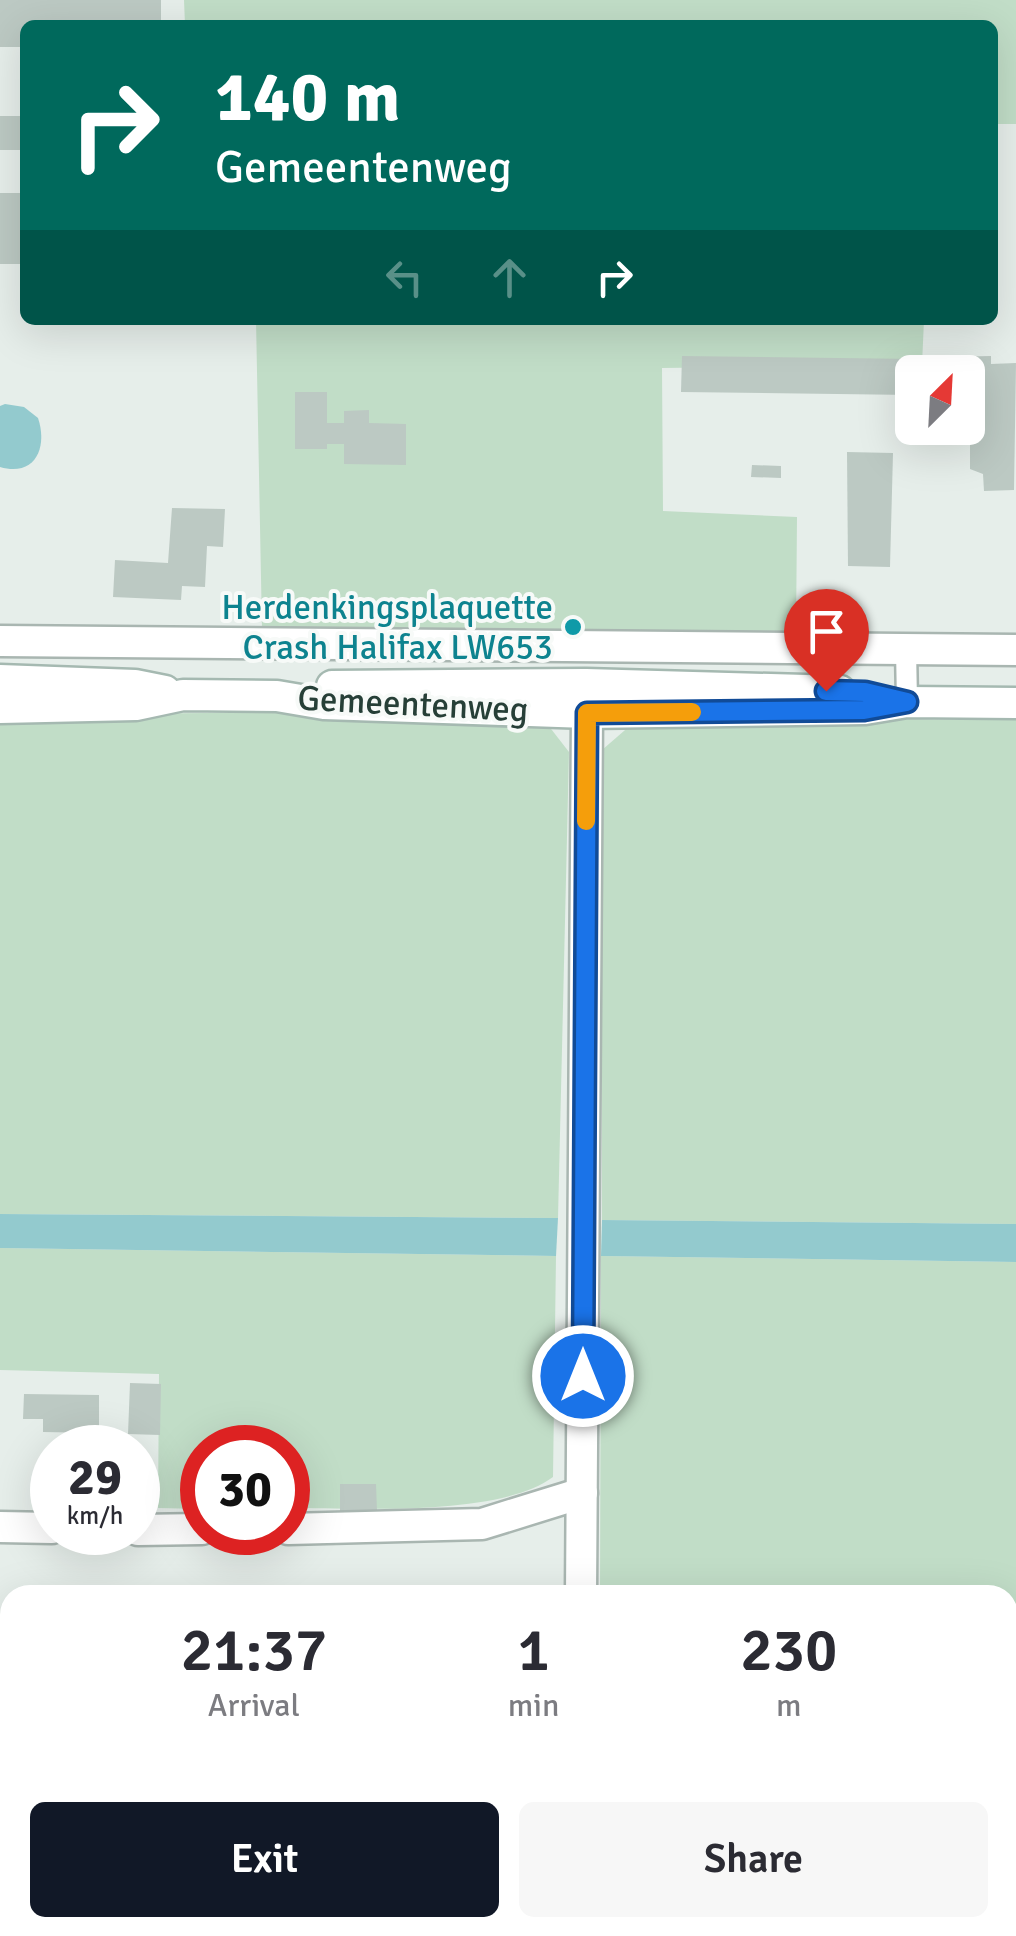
<!DOCTYPE html>
<style>
body{margin:0;font-family:Signika,sans-serif;background:#f7f7f7;color:#2b2b33;height:100vh;display:flex;flex-direction:column;font-size:38px;white-space:nowrap}
*{box-sizing:border-box;margin:0}
p{font-size:32px;color:#7c7c81}
.icon{flex:none;width:55px;height:55px;fill:none;stroke:currentColor;stroke-width:2;stroke-linecap:round;stroke-linejoin:round}
.map{position:relative;flex:1;overflow:hidden}
.drawer{position:absolute;left:0px;top:1585px;width:1018px;height:352px;display:flex;flex-direction:column;background:#fff;border-radius:30px 30px 0 0;box-shadow:0 10px 40px #0002}
.drawer>*{flex:none}
.banner{position:absolute;left:20px;top:20px;width:978px;height:305px;border-radius:15px;box-shadow:0 10px 40px #0002;background:#00695c;color:#fff;overflow:hidden}
.needle{width:65px;rotate:24deg}
.fabs{position:absolute;left:895px;top:355px;display:grid;gap:20px}
.fabs a{display:grid;place-items:center;width:90px;height:90px;border-radius:15px;background:#fff;box-shadow:0 10px 40px #0002;font-size:50px}
.speed{position:absolute;left:30px;top:1425px;display:flex;gap:20px;font-size:50px;font-weight:700;text-align:center}
.speed>*{display:grid;place-content:center;width:130px;height:130px;border-radius:50%;background:#fff;box-shadow:0 10px 40px #0002;line-height:1}
.speed small{font-size:25px;font-weight:400}
.speed .limit{border:15px solid #d22;background:#fff;color:#111}
.pin{position:absolute;display:grid;place-items:center;width:85px;height:85px;color:#fff;margin:-102px -42px;border-radius:50% 50% 50% 0;rotate:-45deg;box-shadow:0 0 10px #0007}
.pin .icon{rotate:45deg}
.me{position:absolute;width:110px;margin:-55px;rotate:0deg;stroke-linejoin:round;filter:drop-shadow(0 0 8px #0008)}
.turn{display:flex;align-items:center;gap:35px;height:210px;padding:0 30px;font-size:45px}
.turn .icon{width:130px;height:130px;stroke-width:2.5}
.turn b{display:block;font-size:70px;line-height:85px}
.lanes{display:flex;align-items:center;height:95px;padding:0 30px;background:#0003;justify-content:center;gap:50px;direction:ltr}
.lanes .off{opacity:.35}
.eta{display:flex;justify-content:space-evenly;align-items:center;height:170px;text-align:center}
.eta b{font-size:60px;font-weight:600;line-height:70px}
.action{display:flex;gap:20px;margin-top:auto;padding:20px 30px}
.action a{flex:1;height:115px;border-radius:15px;background:#111827;color:#fff;font-size:40px;font-weight:600;line-height:115px;text-align:center}
.action a+a{background:#f7f7f7;color:#2b2b33}
.map>svg:first-child{display:block}
</style>
<div class="map">
<svg width="1016" height="1936" viewBox="0 0 1016 1936">
<rect width="100%" height="100%" fill="#e6eeea"/>
<!-- green -->
<g fill="#c1ddc7">
<path d="M184 0H1016V124H993L992 25H185Z"/>
<path d="M256 320H924L922 365 662 368 663 511 797 517 796 633 262 629Z"/>
<path d="M318 712 548 725 569 752 558 1218 0 1214V715Z"/>
<path d="M883 719 1016 720V1224L602 1220V750L632 724Z"/>
<path d="M0 1248 556 1256 553 1477C499 1517 356 1508 288 1508V1448H202V1509L158 1508 159 1374 0 1370Z"/>
<path d="M601 1256 1016 1262V1721H1008V1595H600Z"/>
<path d="M1008 1742H1016V1936H955V1928H1008Z"/>
</g>
<!-- water -->
<g fill="#93cace">
<path d="M5 404 24 407 38 418C48 448 35 477 0 467V406Z"/>
<path d="M0 1214 558 1218 556 1256 0 1248Z"/>
<path d="M602 1220 1016 1224V1262L601 1256Z"/>
</g>
<!-- building -->
<g fill="#bcc9c3">
<path d="M0 0H161V25H25V47H0Z"/>
<rect x="0" y="116" width="25" height="34"/>
<rect x="0" y="193" width="25" height="71"/>
<path d="M682 356 914 359 912 395 681 392Z"/>
<path d="M991 356V364L1016 363 1014 490 984 491 983 474 970 469V436H976V390H968V372H946V357Z"/>
<path d="M295 392H327V423H344V411L369 410V423L406 424V465L344 464V444H327V449H295Z"/>
<path d="M847 452 893 453 890 567 848 566Z"/>
<path d="M752 465 781 466V478L751 477Z"/>
<path d="M172 508 225 509 223 547 207 546 205 587 182 586 181 600 113 597 115 560 168 563Z"/>
<path d="M130 1383 161 1384 160 1435 128 1434Z"/>
<path d="M24 1394 99 1395V1433L43 1432V1419H23Z"/>
<path d="M138 1471H157L156 1512 138 1511Z"/>
<path d="M340 1484H376L377 1511 340 1512Z"/>
</g>
<g fill="none" stroke-linecap="round" stroke-linejoin="round">
<!-- lane casing -->
<g stroke="#a9b6b1" stroke-width="25">
<g id="lane">
<path d="M906 649 907 702"/>
<path d="M1008 1723H1016"/>
</g>
</g>
<!-- street casing -->
<g stroke="#a9b6b1" stroke-width="35">
<g id="street">
<path d="M0 641 1016 650"/>
<path d="M0 1527 52 1528"/>
<path d="M288 1529 482 1524 582 1493"/>
<path d="M138 1530 202 1529"/>
<path d="M581 1595 587 713"/>
<path d="M0 1699H10"/>
<path d="M579 1936V1928"/>
</g>
</g>
<!-- secondary casing -->
<g stroke="#a5b9b1" stroke-width="35">
<g id="secondary">
<path d="M0 680 135 685 165 691"/>
<path d="M332 686 586 684 840 691"/>
<path d="M0 708 136 705 183 695 277 696 324 704 587 713 865 709 907 702 1016 703"/>
</g>
</g>
<!-- lane -->
<use href="#lane" stroke="#fff" stroke-width="20"/>
<!-- street -->
<use href="#street" stroke="#fff" stroke-width="30"/>
<!-- secondary -->
<use href="#secondary" stroke="#fff" stroke-width="30"/>
</g>
<g fill="none" stroke-linecap="round" stroke-linejoin="round">
<!-- route casing -->
<g stroke="#114b97" stroke-width="25">
<path id="route" d="M583 1376 587 713 864 710 907 702 865 692 826 691"/>
</g>
<!-- route -->
<use href="#route" stroke="#1a73e8" stroke-width="18"/>
<!-- slow -->
<path stroke="#f59e0b" stroke-width="18" d="M586 821 587 713 692 712"/>
</g>
<!-- markers -->
<circle fill="#0f9aa8" stroke="#f7faf8" stroke-width="4" cx="573" cy="627" r="10"/>
<g text-anchor="middle" dominant-baseline="central" stroke-width="8" stroke-linejoin="round" paint-order="stroke">
<!-- culture labels -->
<g font-size="35" fill="#0d838f" stroke="#f7faf8" text-anchor="end">
<text x="553" y="607">Herdenkingsplaquette<tspan x="553" dy="40">Crash Halifax LW653</tspan></text>
</g>
<!-- street labels -->
<g font-size="35" fill="#263f37" stroke="#f7faf8">
<text transform="translate(413 704) rotate(3)">Gemeentenweg</text>
</g>
</g>
</svg>
<div class="fabs">
<a><svg class="needle" viewBox="-14 -14 28 28"><path d="M0-13l5 13h-10z" fill="#e53935"/><path d="M0 13l5-13h-10z" fill="#7c7c81"/></svg></a>
</div>
<div class="speed"><div>29<small>km/h</small></div><div class="limit">30</div></div>
<div class="pin" style="left:826px;top:691px;background:#d93025"><svg class="icon" aria-label="arrive" viewBox="0 0 24 24"><path d="M6 21V4h12l-3 4 3 4H6"/></svg></div>
<svg class="me" style="left:583px;top:1376px" viewBox="-20 -20 40 40"><circle r="17" fill="#1a73e8" stroke="#fff" stroke-width="3"/><path d="M0-11L8 9 0 5-8 9z" fill="#fff"/></svg>
<div class="banner">
<div class="turn"><svg class="icon" aria-label="right" viewBox="0 0 24 24"><path d="M7 20v-9h11M14 6l5 5-5 5"/></svg><div><b>140 m</b>Gemeentenweg</div></div>
<div class="lanes"><svg class="icon off" aria-label="left" viewBox="0 0 24 24"><path d="M17 20v-9H6M10 6l-5 5 5 5"/></svg><svg class="icon off" aria-label="ahead" viewBox="0 0 24 24"><path d="M12 20V5M6 11l6-6 6 6"/></svg><svg class="icon" aria-label="right" viewBox="0 0 24 24"><path d="M7 20v-9h11M14 6l5 5-5 5"/></svg></div>
</div>
<section class="drawer">
<div class="eta">
<div><b>21:37</b><p>Arrival</p></div>
<div><b>1</b><p>min</p></div>
<div><b>230</b><p>m</p></div>
</div>
<div class="action"><a>Exit</a><a>Share</a></div>
</section>
</div>
